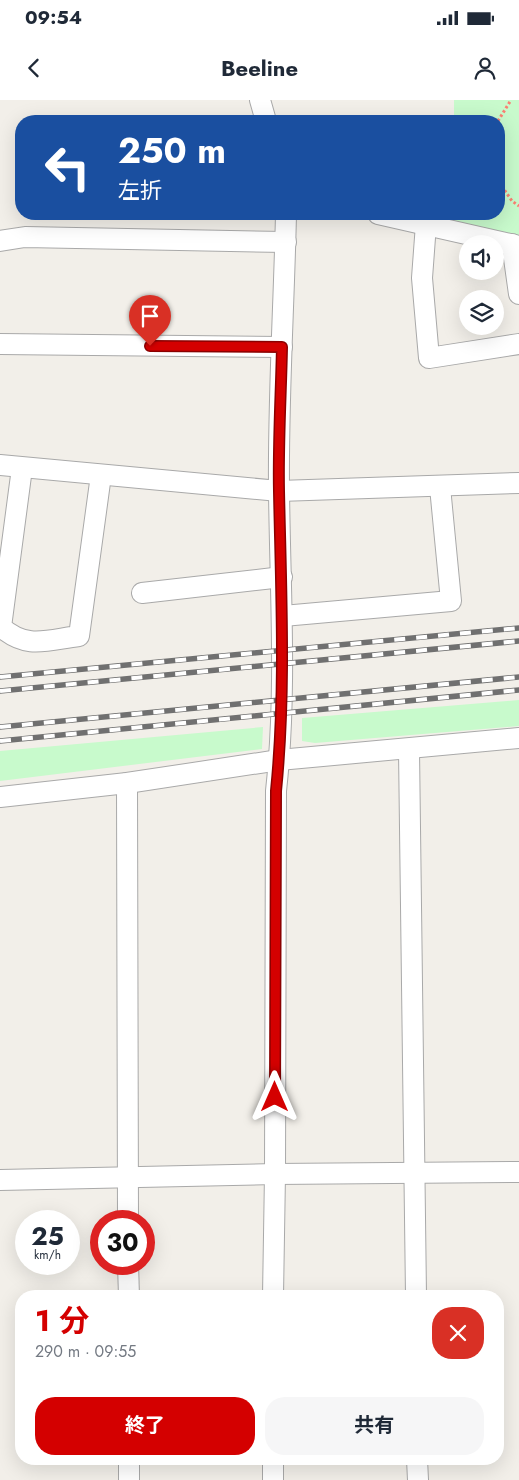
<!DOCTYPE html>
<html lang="ja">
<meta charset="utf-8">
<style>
body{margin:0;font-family:Jost,"Noto Sans JP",sans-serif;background:#f6f6f7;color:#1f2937;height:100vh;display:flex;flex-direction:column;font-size:19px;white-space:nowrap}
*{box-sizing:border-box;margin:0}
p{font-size:16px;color:#747a83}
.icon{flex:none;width:28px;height:28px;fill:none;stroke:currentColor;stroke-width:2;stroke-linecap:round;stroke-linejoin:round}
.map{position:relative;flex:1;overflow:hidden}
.details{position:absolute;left:15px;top:1190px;width:489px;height:175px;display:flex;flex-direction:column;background:#fff;border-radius:20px;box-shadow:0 5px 20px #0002}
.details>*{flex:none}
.top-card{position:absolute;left:15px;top:15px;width:490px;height:105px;border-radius:20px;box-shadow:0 5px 20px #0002;background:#1a4fa0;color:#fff;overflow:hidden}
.buttons{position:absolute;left:459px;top:135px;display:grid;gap:10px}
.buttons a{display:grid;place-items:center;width:45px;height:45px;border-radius:50%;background:#fff;box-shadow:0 5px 20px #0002;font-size:25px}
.speed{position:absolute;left:15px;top:1110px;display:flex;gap:10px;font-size:25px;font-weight:700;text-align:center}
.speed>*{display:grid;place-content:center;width:65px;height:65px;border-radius:50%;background:#fff;box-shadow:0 5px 20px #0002;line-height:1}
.speed small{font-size:12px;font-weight:400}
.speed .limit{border:8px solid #d22;background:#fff;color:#111}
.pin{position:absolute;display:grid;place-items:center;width:42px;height:42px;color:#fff;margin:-51px -21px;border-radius:50% 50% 50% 0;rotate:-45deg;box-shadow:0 0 5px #0007}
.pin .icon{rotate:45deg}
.me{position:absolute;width:55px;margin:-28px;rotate:0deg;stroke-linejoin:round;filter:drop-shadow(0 0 4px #0008)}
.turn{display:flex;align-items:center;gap:18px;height:105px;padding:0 20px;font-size:22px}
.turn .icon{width:65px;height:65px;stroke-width:2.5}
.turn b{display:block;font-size:35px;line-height:42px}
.round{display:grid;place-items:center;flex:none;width:52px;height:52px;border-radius:20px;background:#f6f6f7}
.overview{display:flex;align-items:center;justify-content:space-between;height:85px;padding:0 20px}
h1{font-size:30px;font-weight:700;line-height:38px;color:#d40000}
.primary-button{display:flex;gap:10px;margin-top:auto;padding:10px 20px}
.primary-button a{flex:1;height:58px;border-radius:20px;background:#d40000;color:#fff;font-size:20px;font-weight:700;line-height:58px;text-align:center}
.primary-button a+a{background:#f6f6f7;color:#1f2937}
.status{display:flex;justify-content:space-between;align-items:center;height:35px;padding:0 25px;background:#fff;direction:ltr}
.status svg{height:14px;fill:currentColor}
header{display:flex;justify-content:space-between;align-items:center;height:65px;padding:0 20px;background:#fff;font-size:22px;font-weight:700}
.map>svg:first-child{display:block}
</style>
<div class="status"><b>09:54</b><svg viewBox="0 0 49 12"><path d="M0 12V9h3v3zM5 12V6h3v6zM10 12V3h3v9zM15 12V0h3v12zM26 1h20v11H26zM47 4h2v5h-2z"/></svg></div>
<header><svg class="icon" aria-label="back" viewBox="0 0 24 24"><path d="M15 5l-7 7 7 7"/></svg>Beeline<svg class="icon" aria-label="person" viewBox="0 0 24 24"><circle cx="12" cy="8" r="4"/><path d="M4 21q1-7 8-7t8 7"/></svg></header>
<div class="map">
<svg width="519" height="1380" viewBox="0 0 519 1380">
<rect width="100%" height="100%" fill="#f2efe9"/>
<!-- park -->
<g fill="#c8facc">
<path d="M454 0H519V138L454 123V114H499V21H454Z"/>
<path d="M519 600V626L315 643 302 641V618Z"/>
<path d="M263 627 262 649 0 681V651Z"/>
</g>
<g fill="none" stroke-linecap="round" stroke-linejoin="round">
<!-- minor casing -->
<g stroke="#a9a9a9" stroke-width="22">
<g id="minor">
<path d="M260 0 266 21"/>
<path d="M378 114 519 146"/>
<path d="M426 124 422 178 429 258 519 244"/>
<path d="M0 141 25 137 286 142"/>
<path d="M512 144 519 194"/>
<path d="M0 244 282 247"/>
<path d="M0 365 279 391 519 383"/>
<path d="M22 368 1 527C27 550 47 540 79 536L101 375"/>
<path d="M142 493 282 477"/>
<path d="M283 516 451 501 440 387"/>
<path d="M409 650 416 1196"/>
<path d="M127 683 128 1121"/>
<path d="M0 697 127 683 279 660 519 638"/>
<path d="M0 1080 275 1074 519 1072"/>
<path d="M128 1164 129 1196"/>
<path d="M273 1196 275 1074 276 691C287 591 280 490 279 389 278 298 284 206 286 114"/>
<path d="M129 1359V1380"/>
<path d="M273 1359V1380"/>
<path d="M417 1359 418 1380"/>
</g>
</g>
<!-- path -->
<g stroke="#fa8072" stroke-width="3" stroke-dasharray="2.5 2.5" stroke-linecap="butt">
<path d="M498 21 511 0"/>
<path d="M499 82 512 101 519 106"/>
</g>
<!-- minor -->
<use href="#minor" stroke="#fff" stroke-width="20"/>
<!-- rail casing -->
<g stroke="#707070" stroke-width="5.5">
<g id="rail">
<path d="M0 577 519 528"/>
<path d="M0 591 519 541"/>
<path d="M0 627 519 577"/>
<path d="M0 641 519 590"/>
</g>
</g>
<!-- rail -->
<use href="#rail" stroke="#fff" stroke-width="4" stroke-dasharray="11" stroke-linecap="butt"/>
</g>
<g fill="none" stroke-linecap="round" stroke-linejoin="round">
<!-- route casing -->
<g stroke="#8a0000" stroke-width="12">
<path id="route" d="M150 246 282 247C281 295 278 343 279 391 281 491 286 591 276 691L275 997"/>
</g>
<!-- route -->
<use href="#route" stroke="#d40000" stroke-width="9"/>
</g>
</svg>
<div class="buttons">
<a><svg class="icon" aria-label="sound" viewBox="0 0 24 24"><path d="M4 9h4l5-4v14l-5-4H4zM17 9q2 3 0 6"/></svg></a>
<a><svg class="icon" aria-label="layers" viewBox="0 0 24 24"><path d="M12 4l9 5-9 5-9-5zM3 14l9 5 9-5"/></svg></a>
</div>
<div class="speed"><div>25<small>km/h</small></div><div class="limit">30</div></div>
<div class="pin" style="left:150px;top:246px;background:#d93025"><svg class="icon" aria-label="arrive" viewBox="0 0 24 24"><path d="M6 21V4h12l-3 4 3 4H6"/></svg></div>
<svg class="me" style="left:275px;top:997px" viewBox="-20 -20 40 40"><path d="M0-17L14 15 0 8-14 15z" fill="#d40000" stroke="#fff" stroke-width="4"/></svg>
<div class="top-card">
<div class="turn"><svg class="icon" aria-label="left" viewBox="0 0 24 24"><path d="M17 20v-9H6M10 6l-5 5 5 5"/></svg><div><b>250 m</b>左折</div></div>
</div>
<section class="details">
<div class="overview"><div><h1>1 分</h1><p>290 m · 09:55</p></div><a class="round" style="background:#d93025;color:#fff"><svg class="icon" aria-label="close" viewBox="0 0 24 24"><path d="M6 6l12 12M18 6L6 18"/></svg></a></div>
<div class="primary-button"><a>終了</a><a>共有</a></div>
</section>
</div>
